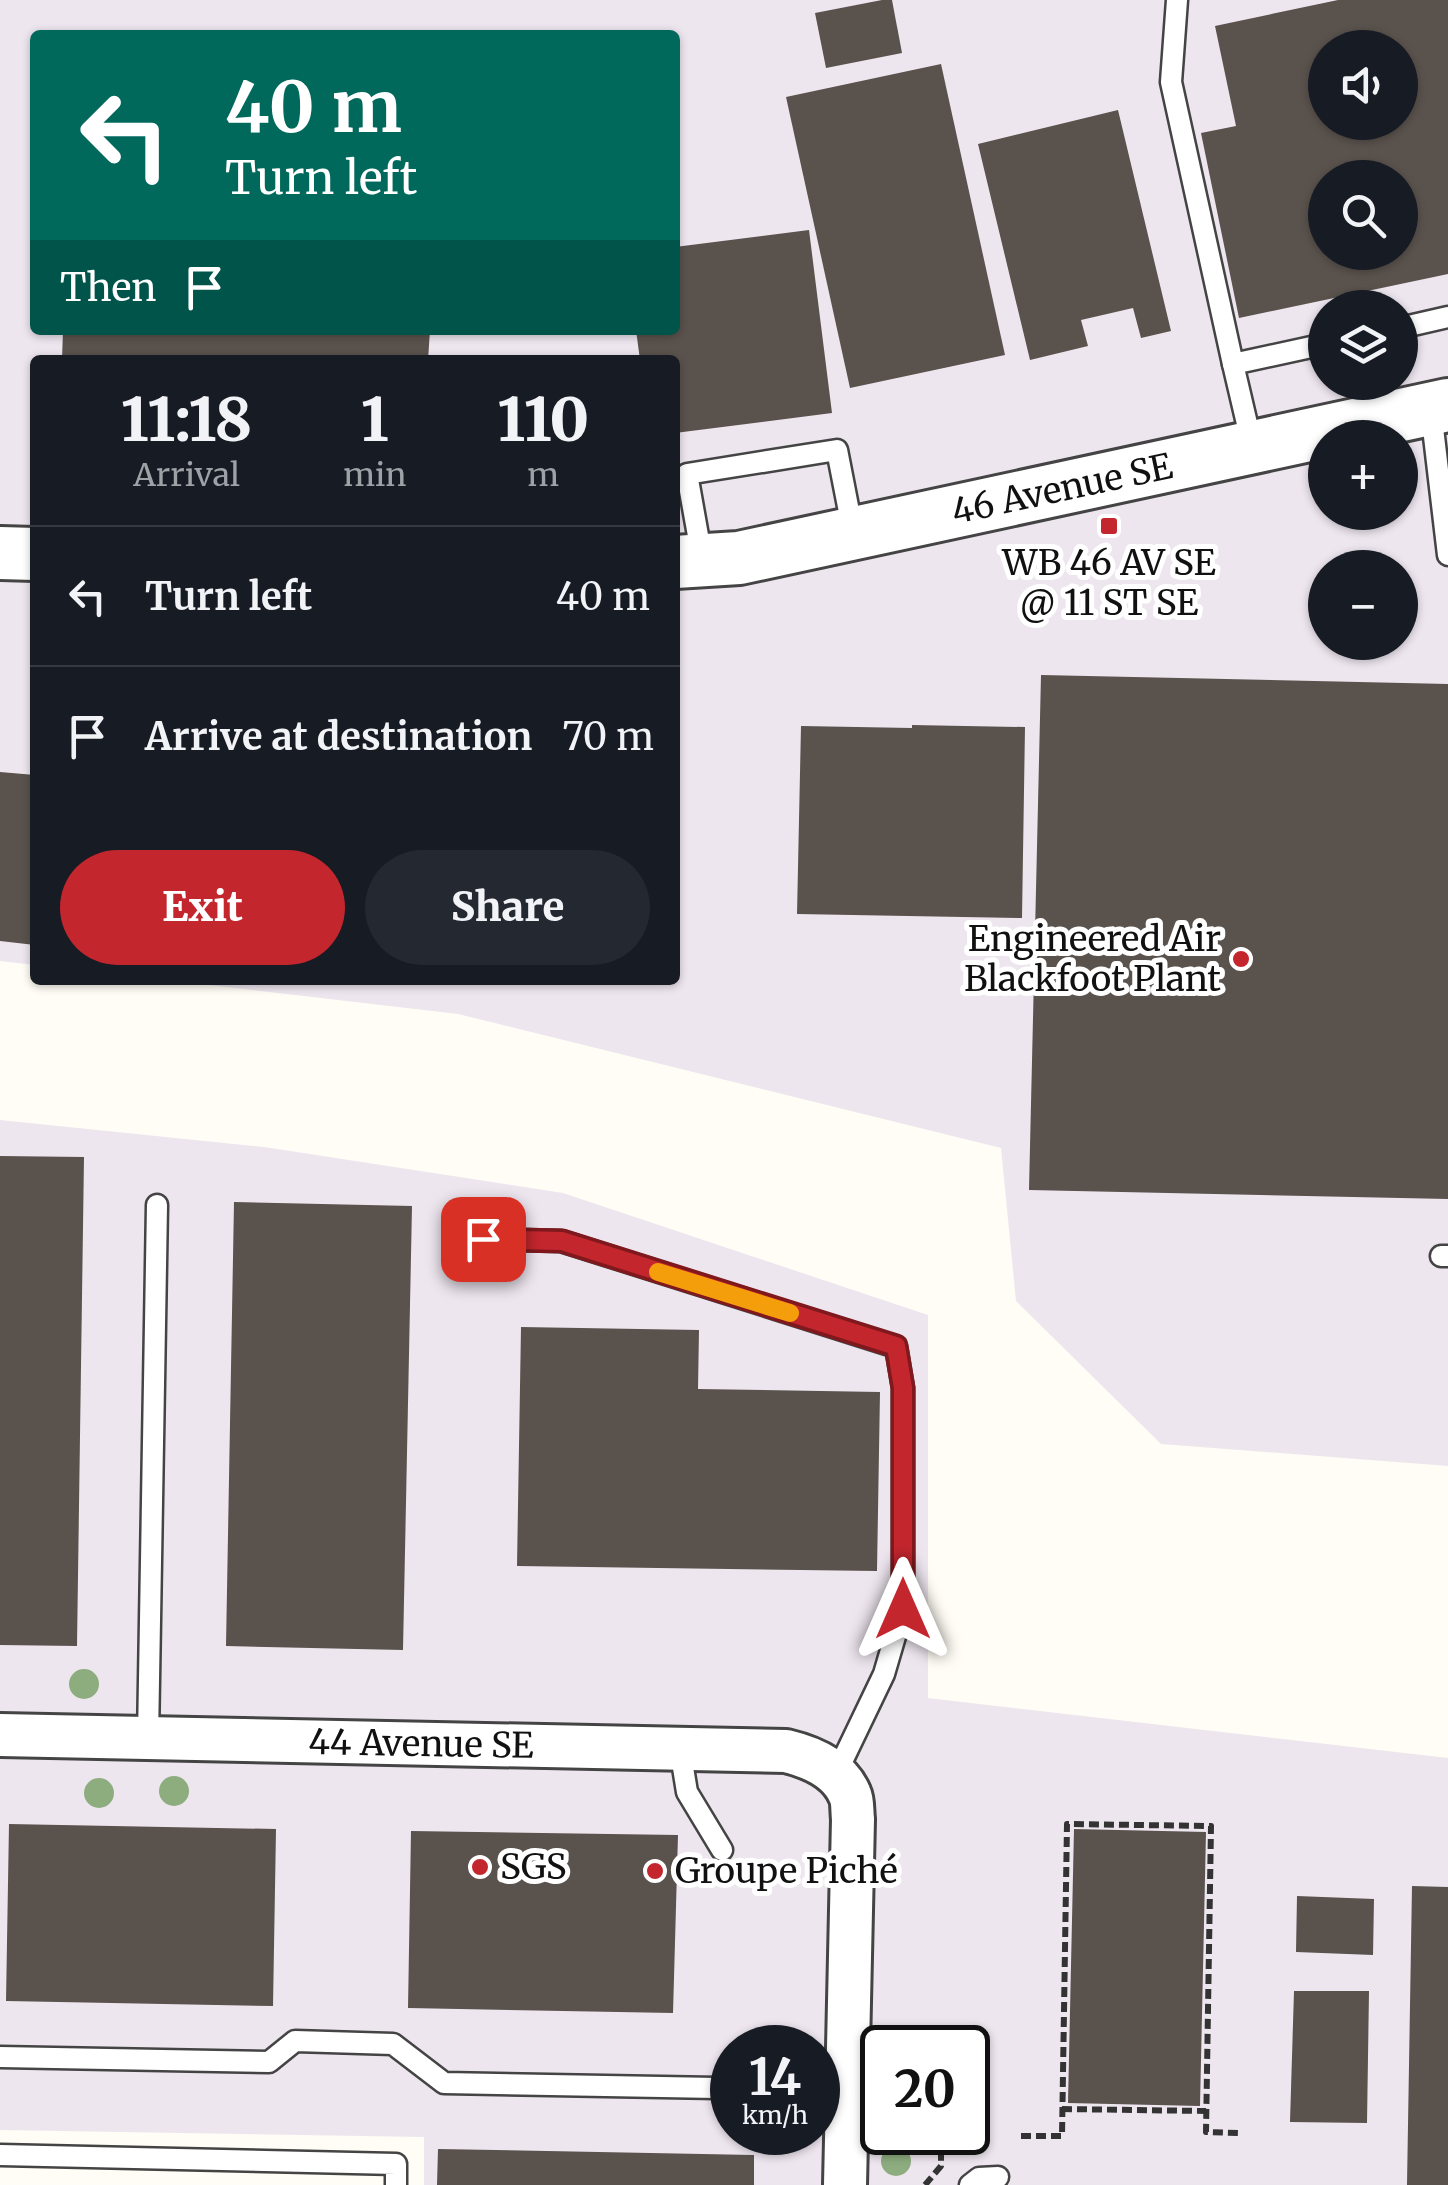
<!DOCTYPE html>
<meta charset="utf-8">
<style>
body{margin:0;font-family:Merriweather,serif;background:#242831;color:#f1f3f6;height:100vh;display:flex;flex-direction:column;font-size:38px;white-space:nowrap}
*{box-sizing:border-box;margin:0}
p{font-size:32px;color:#9ea1a6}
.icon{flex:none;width:55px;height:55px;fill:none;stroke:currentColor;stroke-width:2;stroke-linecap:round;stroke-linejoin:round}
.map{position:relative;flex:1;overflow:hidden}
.details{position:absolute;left:30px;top:355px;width:650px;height:630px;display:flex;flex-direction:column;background:#171b24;border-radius:10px;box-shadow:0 2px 8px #0004}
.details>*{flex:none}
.top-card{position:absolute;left:30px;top:30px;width:650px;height:305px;border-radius:10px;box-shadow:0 2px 8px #0004;background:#00695c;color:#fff;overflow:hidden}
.tools{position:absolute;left:1308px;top:30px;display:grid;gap:20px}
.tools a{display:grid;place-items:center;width:110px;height:110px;border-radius:50%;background:#171b24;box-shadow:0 2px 8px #0004;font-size:50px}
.speed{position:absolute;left:710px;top:2025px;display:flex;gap:20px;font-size:50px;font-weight:700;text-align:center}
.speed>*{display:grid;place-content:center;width:130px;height:130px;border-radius:50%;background:#171b24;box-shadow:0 2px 8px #0004;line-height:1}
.speed small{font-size:25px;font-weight:400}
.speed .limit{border:5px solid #111;border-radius:15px;background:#fff;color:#111}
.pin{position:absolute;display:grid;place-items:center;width:85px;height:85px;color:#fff;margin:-42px;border-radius:20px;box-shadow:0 5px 15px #0006}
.me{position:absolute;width:110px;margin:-55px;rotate:0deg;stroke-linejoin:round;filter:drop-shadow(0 0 8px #0008)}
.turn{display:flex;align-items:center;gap:35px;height:210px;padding:0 30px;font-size:45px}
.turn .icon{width:130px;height:130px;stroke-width:2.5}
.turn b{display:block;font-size:70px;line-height:85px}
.then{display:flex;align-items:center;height:95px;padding:0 30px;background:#0003;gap:20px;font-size:38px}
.eta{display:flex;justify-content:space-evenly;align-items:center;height:170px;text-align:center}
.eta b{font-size:60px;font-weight:800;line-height:70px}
.action{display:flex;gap:20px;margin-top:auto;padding:20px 30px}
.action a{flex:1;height:115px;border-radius:60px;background:#c4262e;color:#fff;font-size:40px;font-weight:800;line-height:115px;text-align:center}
.action a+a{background:#242831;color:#f1f3f6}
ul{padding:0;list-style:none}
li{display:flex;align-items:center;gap:30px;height:140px;padding:0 30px;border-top:2px solid #363941}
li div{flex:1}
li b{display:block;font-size:38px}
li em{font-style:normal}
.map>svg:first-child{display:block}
</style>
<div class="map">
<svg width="1448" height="2185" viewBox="0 0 1448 2185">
<rect width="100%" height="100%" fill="#fffdf5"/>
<!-- industrial -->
<g fill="#eee6ef" fill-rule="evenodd">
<path d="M0 0H1448V1466L1161 1444 1016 1301 1001 1148 458 1014 167 980H675V360H35V965L0 961ZM35 35H675V330H35ZM1325 48H1400V122H1325ZM1325 178H1400V252H1325ZM1325 308H1400V382H1325ZM1325 438H1400V512H1325ZM1325 568H1400V642H1325Z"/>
<path d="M0 1120 264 1147 563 1193 928 1315V1698L1448 1758V2185H424V2137L0 2130ZM732 2048H818V2132H732ZM882 2048H968V2132H882Z"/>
</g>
<!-- building -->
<g fill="#5a524d" fill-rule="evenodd">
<path d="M882 0H892L902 53 826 68 815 13Z"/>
<path d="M1338 0H1448V274L1239 318 1201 133 1236 126 1215 26ZM1325 48H1400V122H1325ZM1325 178H1400V252H1325Z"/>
<path d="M941 64 1005 355 850 388 786 97Z"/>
<path d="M1118 110 1171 331 1141 338 1133 308 1081 320 1088 346 1030 360 978 144Z"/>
<path d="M809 230 832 413 675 433V360H640L636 330H675V247Z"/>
<path d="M63 330H430L428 360H62Z"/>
<path d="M1041 675 1448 684V1199L1029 1190Z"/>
<path d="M912 725 1025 727 1022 918 797 914 801 726 912 728Z"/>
<path d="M0 772 35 775V945L0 941Z"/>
<path d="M0 1156 84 1157 77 1646 0 1645Z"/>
<path d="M234 1202 412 1206 403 1650 226 1646Z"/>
<path d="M521 1327 699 1330 698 1389 880 1392 877 1571 517 1566Z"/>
<path d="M9 1824 276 1829 273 2006 6 2001Z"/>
<path d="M1074 1829 1206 1832 1200 2106 1068 2103Z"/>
<path d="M411 1831 678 1835 673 2013 408 2008Z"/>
<path d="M1412 1886 1448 1887V2185H1407Z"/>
<path d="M1297 1896 1374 1899 1373 1955 1296 1952Z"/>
<path d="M1294 1991H1369L1367 2123 1290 2122Z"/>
<path d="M438 2149 754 2155V2185H437Z"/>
</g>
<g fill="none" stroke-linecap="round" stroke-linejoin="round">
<!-- service casing -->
<g stroke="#444" stroke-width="25">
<g id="service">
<path d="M1177 0 1171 82 1233 364"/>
<path d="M1400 328 1448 317"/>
<path d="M1431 411 1448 555"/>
<path d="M1252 445 1233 364 1325 344"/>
<path d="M702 558 687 474 837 450 853 532"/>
<path d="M483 1239 561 1241 896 1347 903 1388V1609L884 1674 836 1774"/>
<path d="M1441 1256H1448"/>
<path d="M148 1739 157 1205"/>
<path d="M680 1749 687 1792 722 1850"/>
<path d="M0 2057 269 2062 295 2041 393 2044 444 2083 717 2088"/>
<path d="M0 2155 396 2164V2185"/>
<path d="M970 2185 979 2178 998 2177"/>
</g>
</g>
<!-- minor casing -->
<g stroke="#444" stroke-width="48">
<path id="minor" d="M0 1735 786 1751C811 1757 839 1768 850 1795 853 1801 852 1812 853 1819L845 2185"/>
</g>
<!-- tertiary casing -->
<g stroke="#444" stroke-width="58">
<g id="tertiary">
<path d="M0 553 35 554"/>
<path d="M675 562 739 558 1448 405"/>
</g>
</g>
<!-- path -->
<g stroke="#333" stroke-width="6" stroke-dasharray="10 5" stroke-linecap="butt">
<path d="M1062 2109 1206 2111"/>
<path d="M1021 2136H1062L1067 1824 1211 1826 1206 2132 1239 2133"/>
<path d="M925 2185 941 2166V2139H968L977 2134"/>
</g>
<!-- service -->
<use href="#service" stroke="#fff" stroke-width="20"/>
<!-- minor -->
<use href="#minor" stroke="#fff" stroke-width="42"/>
<!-- tertiary -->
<use href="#tertiary" stroke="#fff" stroke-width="52"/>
</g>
<!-- trees -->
<g fill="#8dad7f">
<circle cx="84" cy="1684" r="15"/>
<circle cx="174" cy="1791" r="15"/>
<circle cx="99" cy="1793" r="15"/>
<circle cx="896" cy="2161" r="15"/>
</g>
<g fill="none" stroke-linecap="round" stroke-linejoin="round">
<!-- route casing -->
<g stroke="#7f191e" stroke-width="25">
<path id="route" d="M483 1239 562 1241 896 1346 903 1388V1609"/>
</g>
<!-- route -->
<use href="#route" stroke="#c4262e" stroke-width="18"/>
<!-- slow -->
<path stroke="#f59e0b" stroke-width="18" d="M658 1272 790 1313"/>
</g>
<!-- markers -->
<g fill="#c4262e" stroke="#fff" stroke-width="4">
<rect x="1099" y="516" width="20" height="20" rx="5"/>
<circle cx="1241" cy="959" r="10"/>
<circle cx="480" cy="1867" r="10"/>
<circle cx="655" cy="1871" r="10"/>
</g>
<g text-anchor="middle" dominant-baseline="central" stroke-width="10" stroke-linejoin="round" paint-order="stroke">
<!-- street labels -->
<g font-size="35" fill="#111" stroke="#fff">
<text transform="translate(1062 489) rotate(-12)">46 Avenue SE</text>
<text transform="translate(421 1744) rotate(1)">44 Avenue SE</text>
</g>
<!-- poi labels -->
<g font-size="35" fill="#111" stroke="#fff" text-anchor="start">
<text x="1109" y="563" text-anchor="middle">WB 46 AV SE<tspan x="1109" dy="40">@ 11 ST SE</tspan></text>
<text x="1221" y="939" text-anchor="end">Engineered Air<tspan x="1221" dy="40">Blackfoot Plant</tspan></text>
<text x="500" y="1867">SGS</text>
<text x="675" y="1871">Groupe Piché</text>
</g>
</g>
</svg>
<div class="tools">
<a><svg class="icon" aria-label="sound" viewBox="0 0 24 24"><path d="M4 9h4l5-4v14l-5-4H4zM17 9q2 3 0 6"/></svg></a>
<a><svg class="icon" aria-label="search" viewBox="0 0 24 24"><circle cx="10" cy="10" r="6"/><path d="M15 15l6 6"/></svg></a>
<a><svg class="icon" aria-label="layers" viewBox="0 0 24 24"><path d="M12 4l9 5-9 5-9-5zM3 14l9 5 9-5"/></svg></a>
<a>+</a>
<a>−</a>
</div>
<div class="speed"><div>14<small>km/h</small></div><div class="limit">20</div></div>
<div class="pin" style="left:483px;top:1239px;background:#d93025"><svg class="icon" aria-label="arrive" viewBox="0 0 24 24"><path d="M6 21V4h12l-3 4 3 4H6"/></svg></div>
<svg class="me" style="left:903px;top:1609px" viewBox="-20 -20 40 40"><path d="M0-17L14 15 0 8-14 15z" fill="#c4262e" stroke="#fff" stroke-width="4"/></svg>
<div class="top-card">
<div class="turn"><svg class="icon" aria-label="left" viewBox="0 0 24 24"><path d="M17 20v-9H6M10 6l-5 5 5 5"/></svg><div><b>40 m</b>Turn left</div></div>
<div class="then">Then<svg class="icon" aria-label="arrive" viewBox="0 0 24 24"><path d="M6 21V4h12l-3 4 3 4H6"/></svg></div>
</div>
<section class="details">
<div class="eta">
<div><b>11:18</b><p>Arrival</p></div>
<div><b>1</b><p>min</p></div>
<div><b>110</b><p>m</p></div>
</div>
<ul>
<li><svg class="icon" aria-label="left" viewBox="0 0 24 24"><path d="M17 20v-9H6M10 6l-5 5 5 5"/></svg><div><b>Turn left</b></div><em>40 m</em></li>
<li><svg class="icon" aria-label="arrive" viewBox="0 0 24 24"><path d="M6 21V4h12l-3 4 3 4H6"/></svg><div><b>Arrive at destination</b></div><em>70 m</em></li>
</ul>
<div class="action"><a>Exit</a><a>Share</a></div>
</section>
</div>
